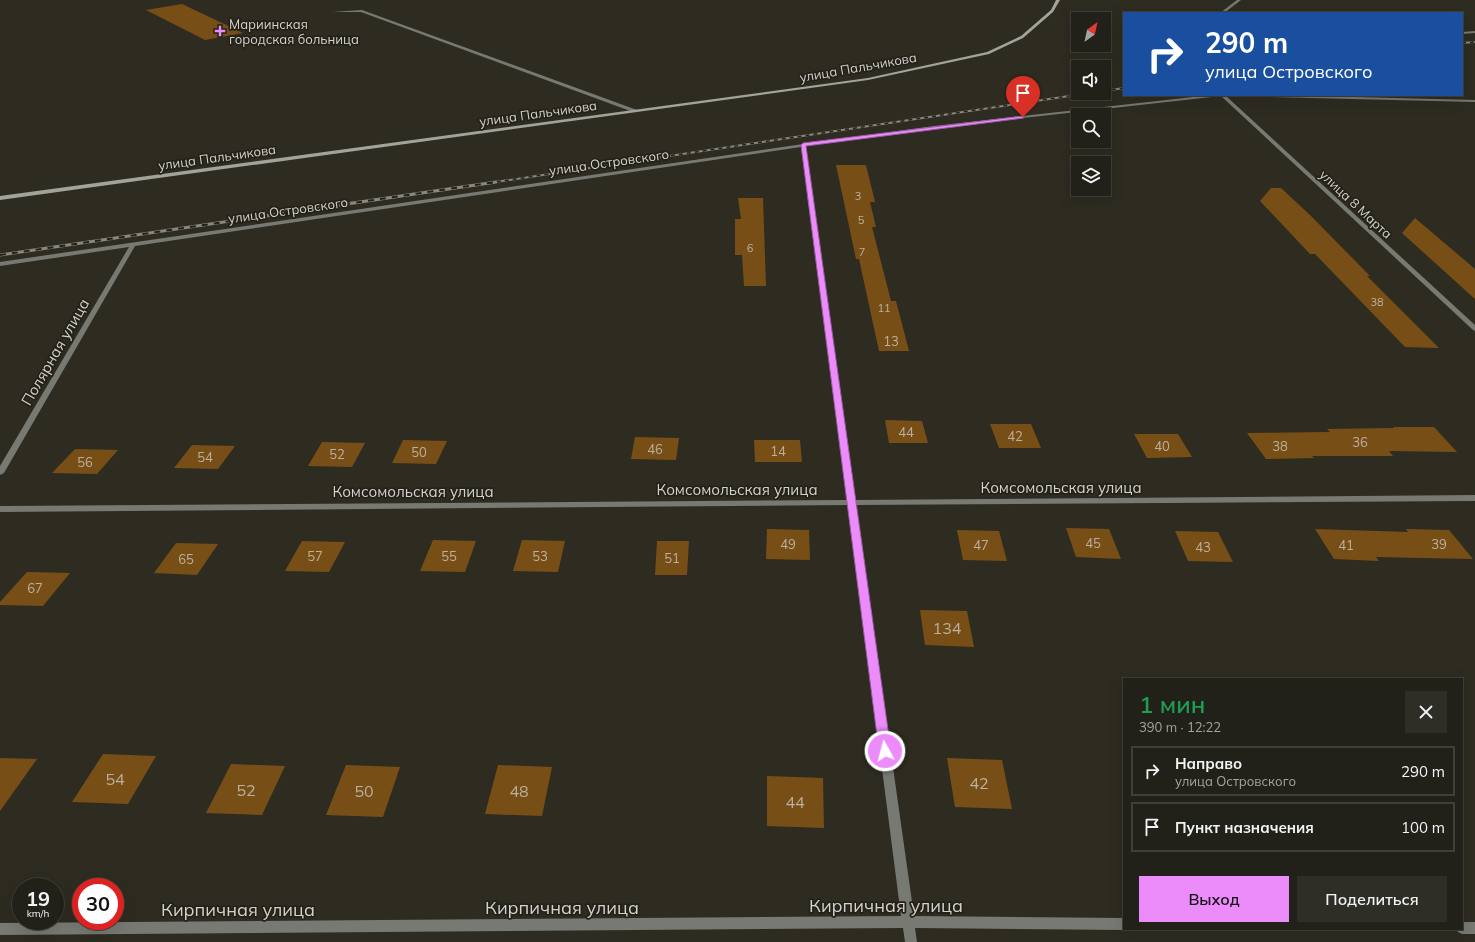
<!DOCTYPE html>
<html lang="ru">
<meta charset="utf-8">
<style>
body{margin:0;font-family:Mulish,sans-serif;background:#2e2e26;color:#f1f3f6;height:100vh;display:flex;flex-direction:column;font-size:15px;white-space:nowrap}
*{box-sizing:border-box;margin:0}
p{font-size:13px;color:#a2a3a2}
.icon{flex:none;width:22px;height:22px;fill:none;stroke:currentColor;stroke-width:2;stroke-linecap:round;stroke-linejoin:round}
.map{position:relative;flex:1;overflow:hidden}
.drawer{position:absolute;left:1123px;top:678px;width:340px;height:252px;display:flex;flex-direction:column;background:#222119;border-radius:0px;box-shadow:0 4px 16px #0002,0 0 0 1px #3f3e38}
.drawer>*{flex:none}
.hud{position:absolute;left:1123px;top:12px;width:340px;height:84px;border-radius:0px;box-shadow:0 4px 16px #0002,0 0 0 1px #3f3e38;background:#1a4fa0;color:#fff;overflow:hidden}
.needle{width:26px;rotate:33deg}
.fabs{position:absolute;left:1071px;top:12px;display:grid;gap:8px}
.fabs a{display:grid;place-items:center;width:40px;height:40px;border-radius:0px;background:#222119;box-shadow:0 4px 16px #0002,0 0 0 1px #3f3e38;font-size:20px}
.speed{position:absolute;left:12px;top:878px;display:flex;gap:8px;font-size:20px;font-weight:700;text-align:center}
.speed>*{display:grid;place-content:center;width:52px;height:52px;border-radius:50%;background:#222119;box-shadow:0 4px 16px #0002,0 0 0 1px #3f3e38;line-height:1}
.speed small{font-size:10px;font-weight:400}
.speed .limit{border:6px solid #d22;background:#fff;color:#111}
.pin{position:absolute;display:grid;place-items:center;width:34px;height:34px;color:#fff;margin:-41px -17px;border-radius:50% 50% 50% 0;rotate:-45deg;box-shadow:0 0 4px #0007}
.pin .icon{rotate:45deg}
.me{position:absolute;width:44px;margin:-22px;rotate:353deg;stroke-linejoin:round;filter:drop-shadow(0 0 3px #0008)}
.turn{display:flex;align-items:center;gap:14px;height:84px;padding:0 16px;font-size:18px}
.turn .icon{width:52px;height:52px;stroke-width:2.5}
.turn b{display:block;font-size:28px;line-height:34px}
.round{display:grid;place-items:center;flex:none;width:42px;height:42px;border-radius:0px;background:#2e2e26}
.summary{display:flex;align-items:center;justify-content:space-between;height:68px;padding:0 16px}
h1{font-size:24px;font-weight:600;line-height:30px;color:#1e9e55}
.action{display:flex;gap:8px;margin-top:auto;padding:8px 16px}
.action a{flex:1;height:46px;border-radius:0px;background:#ec8cfb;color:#111;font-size:16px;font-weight:600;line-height:46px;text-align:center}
.action a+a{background:#2e2e26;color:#f1f3f6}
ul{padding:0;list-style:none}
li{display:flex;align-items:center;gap:12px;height:50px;margin:0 8px 6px;padding:0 8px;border:2px solid #3f3e38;border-radius:0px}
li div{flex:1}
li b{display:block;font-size:15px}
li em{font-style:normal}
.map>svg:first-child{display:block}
</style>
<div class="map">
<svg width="1475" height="942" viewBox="0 0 1475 942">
<rect width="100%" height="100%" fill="#2e2c21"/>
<!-- building -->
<g fill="#784e17">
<path d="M182 4 243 33 205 40 146 10Z"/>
<path d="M836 165H866L875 202H870L876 227H872L891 301H896L909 351H879L859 259H856Z"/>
<path d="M1271 188H1281L1311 216 1370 276H1367L1439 348 1405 347 1315 254H1310L1260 201Z"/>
<path d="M738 198H763L766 286H744L742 255H735V219H741Z"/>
<path d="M1415 218 1475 269V299L1402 233Z"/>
<path d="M885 420 922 421 928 443H889Z"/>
<path d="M990 424H1031L1041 448H999Z"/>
<path d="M1393 427H1434L1457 452 1389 451 1393 456H1312L1314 458 1266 459 1247 433 1330 432 1327 429 1394 428Z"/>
<path d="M1134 434H1178L1192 457 1147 458Z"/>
<path d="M635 437 679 438 676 460 631 459Z"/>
<path d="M403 440 447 441 436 464 392 463Z"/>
<path d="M754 440H800L802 462H755Z"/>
<path d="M322 442 365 443 352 467 308 466Z"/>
<path d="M192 445 235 446 218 469 174 468Z"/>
<path d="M75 449 118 450 97 474 52 473Z"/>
<path d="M1066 528 1109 529 1121 559 1076 557Z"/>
<path d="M767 529 809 530 810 560 766 559Z"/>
<path d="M1315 529 1408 532 1406 529 1449 530 1473 559 1376 557 1379 561 1334 559Z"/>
<path d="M957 530 999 531 1007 561 963 560Z"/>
<path d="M1175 531 1218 532 1233 562 1188 561Z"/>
<path d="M433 540 476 541 465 572 420 571Z"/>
<path d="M522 540 565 541 558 572 513 571Z"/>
<path d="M302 541 345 542 329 572 285 571Z"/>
<path d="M657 541H689L687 575H655Z"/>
<path d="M176 543 218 544 197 575 154 573Z"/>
<path d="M27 572 70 573 43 606 0 605V602Z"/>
<path d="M920 610 967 611 974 647 925 645Z"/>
<path d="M103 754 156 756 128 804 72 802Z"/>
<path d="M0 758 37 759 0 811Z"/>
<path d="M947 758 1002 760 1012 809 955 807Z"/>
<path d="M231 764 285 766 262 815 206 813Z"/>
<path d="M346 765 400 767 383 817 326 815Z"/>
<path d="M498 765 552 767 542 816 485 814Z"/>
<path d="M767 776 823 778 824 828 767 826Z"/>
</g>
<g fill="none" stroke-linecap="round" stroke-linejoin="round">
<!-- street -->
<g fill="#777973" fill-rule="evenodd">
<path d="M1237 0H1241L1224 13H1220Z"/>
<path d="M362 10 637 110V111L633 112 361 12H332Z"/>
<path d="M1475 31V33L1462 34V32Z"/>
<path d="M1211 95H1275L1475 100V102L1226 96 1475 325V331L1473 330 1221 96 934 128 805 146 855 500 1475 495V501L856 505 914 916 1124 918V929H1127L1124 930 915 928 917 942H905L903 928 0 935V923L901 916 848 505 0 512V506L847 500 801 147 135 246 4 473 0 475V466L129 247 0 266V262L803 144 934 126Z"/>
<path d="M1462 922H1475V934H1462L1458 932 1456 929H1462Z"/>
</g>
<!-- secondary -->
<path fill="#a2a49c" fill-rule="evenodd" d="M1056 0H1060L1053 12 1023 38 989 54 868 80 0 200V196L868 78 987 52 1021 36 1051 10Z"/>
<!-- rail-far1 casing -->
<g stroke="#8a8880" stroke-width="2">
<g id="rail-far1">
<path d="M1462 43 1475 42"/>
<path d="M1104 91 1124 88"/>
<path d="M489 183 1089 93"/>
</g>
</g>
<!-- rail casing -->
<g stroke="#8a8880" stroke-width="3">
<path id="rail" d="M0 255 496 182"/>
</g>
<!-- rail-far1 -->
<use href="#rail-far1" stroke="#242218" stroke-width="1.5" stroke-dasharray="4" stroke-linecap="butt"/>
<!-- rail -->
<use href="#rail" stroke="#242218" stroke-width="2" stroke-dasharray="6" stroke-linecap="butt"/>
</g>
<!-- route -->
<path fill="#ec8cfb" stroke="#995ba3" d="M1023 116 1024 118 806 146 891 751 889 754 885 756 881 754 879 751 801 145 803 143Z"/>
<!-- markers -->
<path fill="#ec8cfb" stroke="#242218" stroke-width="1.5" d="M218 25h4v4h4v4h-4v4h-4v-4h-4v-4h4z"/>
<g text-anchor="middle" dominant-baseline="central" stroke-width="3.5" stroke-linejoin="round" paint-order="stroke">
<!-- far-number labels -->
<g font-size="11" fill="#bcb09e">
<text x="858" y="196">3</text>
<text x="861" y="220">5</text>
<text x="750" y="248">6</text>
<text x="862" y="252">7</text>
<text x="1377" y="302">38</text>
<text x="884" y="308">11</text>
</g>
<!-- far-poi labels -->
<g font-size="13" fill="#d3d1cb" stroke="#242218" text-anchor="start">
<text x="229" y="24">Мариинская<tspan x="229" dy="15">городская больница</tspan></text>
</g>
<!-- far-street labels -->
<g font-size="13" fill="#d3d1cb" stroke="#242218">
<text transform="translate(858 67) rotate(-10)">улица Пальчикова</text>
<text transform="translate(538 113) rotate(-8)">улица Пальчикова</text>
<text transform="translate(217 157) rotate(-8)">улица Пальчикова</text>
<text transform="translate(609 162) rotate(-8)">улица Островского</text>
<text transform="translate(1356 204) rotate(43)">улица 8 Марта</text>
<text transform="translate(288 210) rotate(-8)">улица Островского</text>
</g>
<!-- number labels -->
<g font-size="13" fill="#bcb09e">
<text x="891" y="341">13</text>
<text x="906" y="432">44</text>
<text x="1015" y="436">42</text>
<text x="1360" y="442">36</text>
<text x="1162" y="446">40</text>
<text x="1280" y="446">38</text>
<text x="655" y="449">46</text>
<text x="778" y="451">14</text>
<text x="419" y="452">50</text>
<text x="337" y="454">52</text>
<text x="205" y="457">54</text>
<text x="85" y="462">56</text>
<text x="1093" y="543">45</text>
<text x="788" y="544">49</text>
<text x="1439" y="544">39</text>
<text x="981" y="545">47</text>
<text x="1346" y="545">41</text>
<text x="1203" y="547">43</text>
<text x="315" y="556">57</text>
<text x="449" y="556">55</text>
<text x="540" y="556">53</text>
<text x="672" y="558">51</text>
<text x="186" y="559">65</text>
<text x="35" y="588">67</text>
</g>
<!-- street labels -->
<g font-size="15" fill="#d3d1cb" stroke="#242218">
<text transform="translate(55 352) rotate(-60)">Полярная улица</text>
<text x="1061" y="487">Комсомольская улица</text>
<text x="737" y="489">Комсомольская улица</text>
<text x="413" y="491">Комсомольская улица</text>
</g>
<!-- near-number labels -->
<g font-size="16" fill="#bcb09e">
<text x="947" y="628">134</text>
<text x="115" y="779">54</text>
<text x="979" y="783">42</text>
<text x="246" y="790">52</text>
<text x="364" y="791">50</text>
<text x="519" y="791">48</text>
<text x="795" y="802">44</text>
</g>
<!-- near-street labels -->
<g font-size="18" fill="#d3d1cb" stroke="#242218">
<text x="886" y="905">Кирпичная улица</text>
<text x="562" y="907">Кирпичная улица</text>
<text x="238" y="909">Кирпичная улица</text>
</g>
</g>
</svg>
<div class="fabs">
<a><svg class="needle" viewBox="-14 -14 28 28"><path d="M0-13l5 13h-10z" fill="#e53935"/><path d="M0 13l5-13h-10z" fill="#a2a3a2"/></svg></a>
<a><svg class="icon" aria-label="sound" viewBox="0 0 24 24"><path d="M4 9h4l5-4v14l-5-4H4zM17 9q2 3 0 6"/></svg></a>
<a><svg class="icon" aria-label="search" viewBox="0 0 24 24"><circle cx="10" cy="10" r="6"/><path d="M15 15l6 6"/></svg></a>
<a><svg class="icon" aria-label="layers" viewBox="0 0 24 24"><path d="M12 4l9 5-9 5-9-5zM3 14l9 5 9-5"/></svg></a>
</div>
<div class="speed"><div>19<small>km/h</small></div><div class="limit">30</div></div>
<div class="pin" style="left:1023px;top:117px;background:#d93025"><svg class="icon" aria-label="arrive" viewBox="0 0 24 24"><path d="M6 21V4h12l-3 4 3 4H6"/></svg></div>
<svg class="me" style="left:885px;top:751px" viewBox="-20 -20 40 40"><circle r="17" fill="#ec8cfb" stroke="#fff" stroke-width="3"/><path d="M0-11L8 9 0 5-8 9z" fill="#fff"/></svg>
<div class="hud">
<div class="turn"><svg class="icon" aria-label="right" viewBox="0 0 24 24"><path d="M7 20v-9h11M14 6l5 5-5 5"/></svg><div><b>290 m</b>улица Островского</div></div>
</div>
<section class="drawer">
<div class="summary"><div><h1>1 мин</h1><p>390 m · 12:22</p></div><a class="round"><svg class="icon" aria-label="close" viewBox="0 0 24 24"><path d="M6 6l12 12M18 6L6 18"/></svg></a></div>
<ul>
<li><svg class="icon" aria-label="right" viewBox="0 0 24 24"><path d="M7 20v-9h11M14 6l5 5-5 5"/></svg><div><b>Направо</b><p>улица Островского</p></div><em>290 m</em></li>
<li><svg class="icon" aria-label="arrive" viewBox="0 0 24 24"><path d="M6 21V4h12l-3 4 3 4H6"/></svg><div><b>Пункт назначения</b></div><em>100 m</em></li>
</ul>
<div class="action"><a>Выход</a><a>Поделиться</a></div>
</section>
</div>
